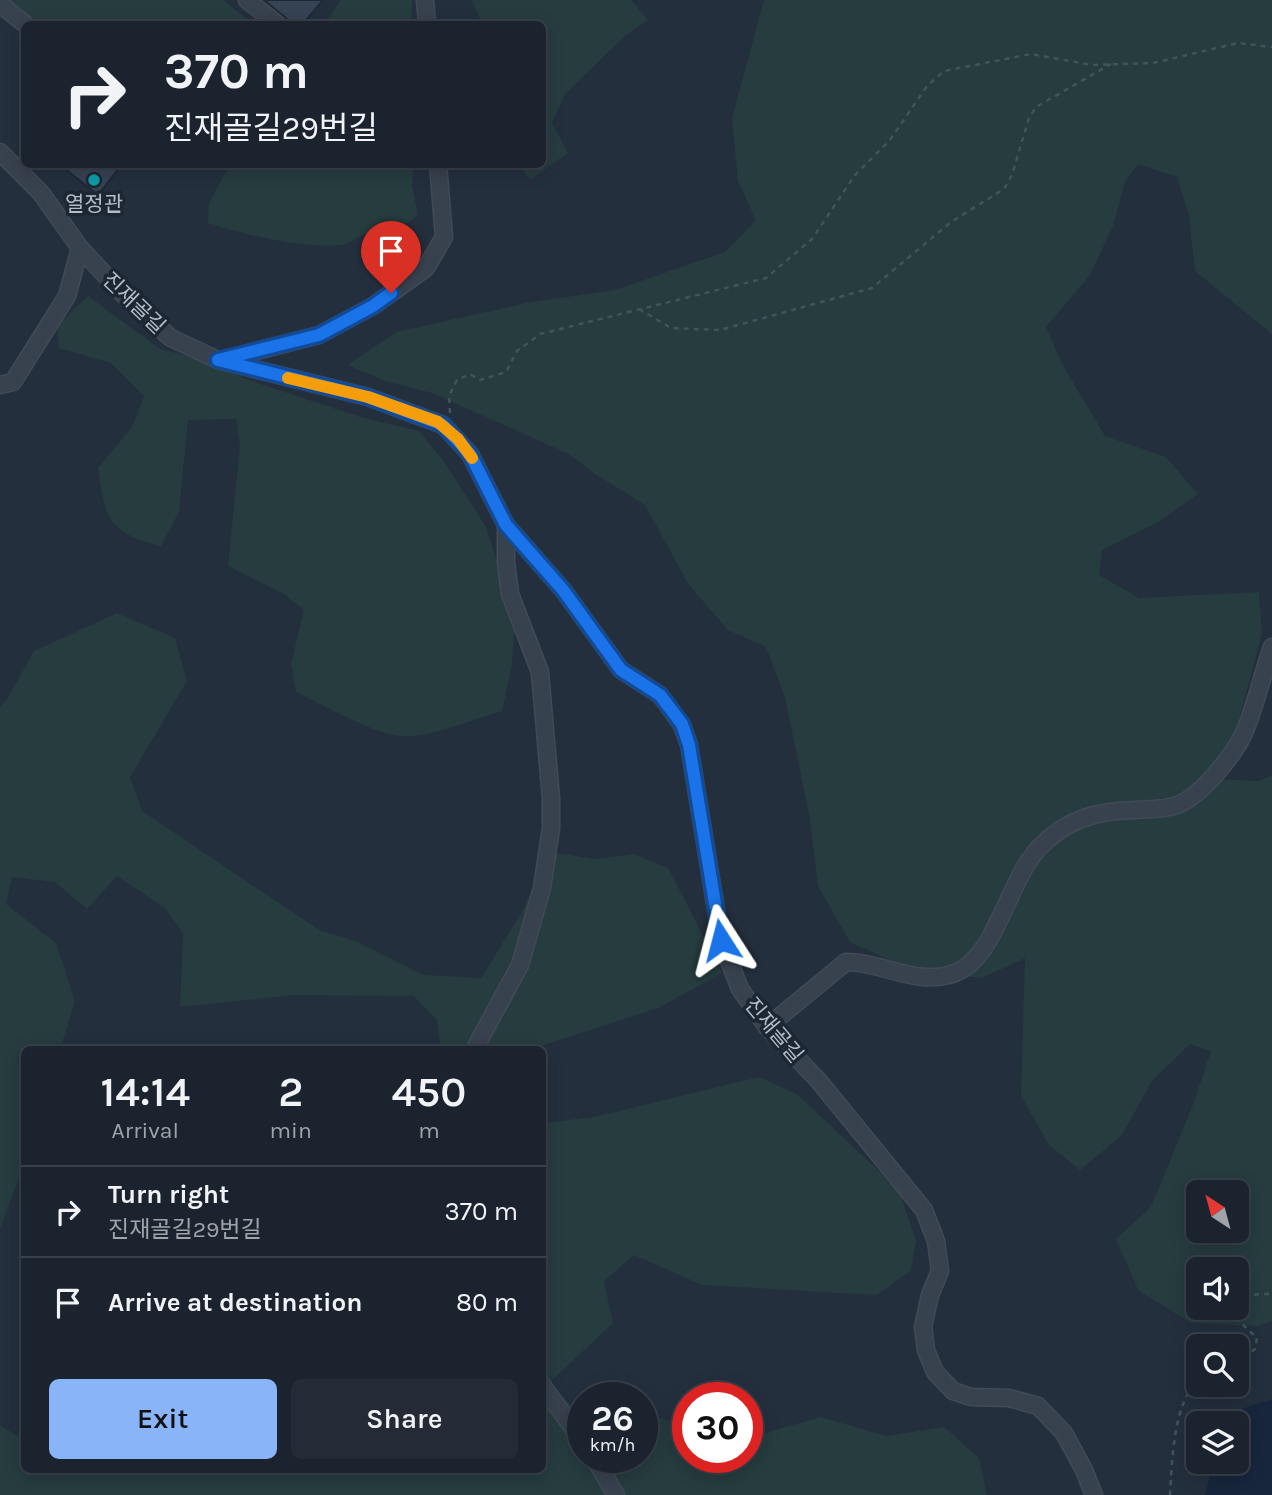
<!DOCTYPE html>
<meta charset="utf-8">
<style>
body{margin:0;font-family:Karla,"Noto Sans KR",sans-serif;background:#242b36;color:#f1f3f6;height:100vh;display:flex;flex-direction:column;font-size:26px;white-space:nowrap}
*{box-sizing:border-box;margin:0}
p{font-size:23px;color:#a0a4aa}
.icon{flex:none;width:38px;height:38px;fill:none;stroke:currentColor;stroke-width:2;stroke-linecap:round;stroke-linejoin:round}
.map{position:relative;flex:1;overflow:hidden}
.side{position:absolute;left:21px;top:1046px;width:525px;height:427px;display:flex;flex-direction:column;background:#1b232e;border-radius:10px;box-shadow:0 4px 18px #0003,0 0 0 2px #39404a}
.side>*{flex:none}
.top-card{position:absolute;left:21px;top:21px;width:525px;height:147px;border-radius:10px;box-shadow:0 4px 18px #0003,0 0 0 2px #39404a;background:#1b232e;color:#f1f3f6;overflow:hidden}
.needle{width:46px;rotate:324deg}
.controls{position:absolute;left:1186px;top:1180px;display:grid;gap:14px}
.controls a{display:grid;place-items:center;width:63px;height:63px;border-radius:10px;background:#1b232e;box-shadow:0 4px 18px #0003,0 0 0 2px #39404a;font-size:35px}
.speed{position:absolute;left:567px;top:1382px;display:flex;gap:14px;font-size:35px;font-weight:700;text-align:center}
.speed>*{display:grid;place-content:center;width:91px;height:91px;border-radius:50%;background:#1b232e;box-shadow:0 4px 18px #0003,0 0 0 2px #39404a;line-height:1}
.speed small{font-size:18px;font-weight:400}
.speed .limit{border:10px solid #d22;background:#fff;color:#111}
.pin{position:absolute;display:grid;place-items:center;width:60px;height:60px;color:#fff;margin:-72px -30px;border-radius:50% 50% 50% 0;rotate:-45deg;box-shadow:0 0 7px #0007}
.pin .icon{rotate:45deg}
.me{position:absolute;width:77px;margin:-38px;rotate:351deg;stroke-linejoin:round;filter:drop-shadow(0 0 5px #0008)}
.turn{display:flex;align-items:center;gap:24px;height:147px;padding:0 28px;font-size:32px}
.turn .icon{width:91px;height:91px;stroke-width:2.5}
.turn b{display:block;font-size:49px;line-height:60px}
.eta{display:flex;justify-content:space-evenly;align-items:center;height:119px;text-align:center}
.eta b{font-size:42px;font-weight:600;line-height:49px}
.primary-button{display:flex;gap:14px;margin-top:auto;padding:14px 28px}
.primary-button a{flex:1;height:80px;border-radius:10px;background:#8ab4f8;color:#111;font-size:28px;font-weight:600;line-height:80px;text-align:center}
.primary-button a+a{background:#242b36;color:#f1f3f6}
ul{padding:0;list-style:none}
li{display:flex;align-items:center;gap:21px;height:91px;padding:0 28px;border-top:2px solid #39404a}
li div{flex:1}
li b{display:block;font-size:26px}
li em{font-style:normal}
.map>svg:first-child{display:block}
</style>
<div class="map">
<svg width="1272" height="1495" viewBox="0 0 1272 1495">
<rect width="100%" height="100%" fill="#242f3e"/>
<!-- green -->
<g fill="#263c3f" fill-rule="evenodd">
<path d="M0 0H223L253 24H25Z"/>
<path d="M341 0H412L411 24H324Z"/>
<path d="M472 0H631L648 20 625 36 565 94 552 123 568 153 530 180 519 165 542 164V24H482Z"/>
<path d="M764 0H1272V334L1195 271 1189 216 1177 177 1138 164 1125 182 1113 226 1090 275 1046 327 1063 366 1105 436 1166 457 1198 494 1158 522 1102 550 1099 575 1139 598 1259 592 1262 634 1233 742 1214 779 1259 781 1272 775V1321L1258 1326 1191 1323 1138 1290 1116 1239 1151 1207 1194 1102 1211 1051 1190 1044 1152 1081 1122 1135 1080 1170 1049 1145 1021 1096 1025 958 982 978 914 971 850 942 818 886 809 814 785 698 766 647 728 630 689 585 645 505 595 474 569 454 432 393 385 381 348 365 396 332 531 302 615 290 725 252 756 220 738 181 732 118ZM1199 1192H1237V1230H1199ZM1199 1269H1237V1307H1199Z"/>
<path d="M230 164 414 165 412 186 418 215C399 232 392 226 369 232 359 235 351 244 340 245 305 249 241 234 208 223L209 203Z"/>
<path d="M88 296 160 349 204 360 246 379 360 417 419 431 443 460 486 527 515 616 512 664 502 711C473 719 431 738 401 736 376 735 321 704 296 692L291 664 304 610 284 594 228 566 240 445 236 419 188 420 179 512 161 546C108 533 105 519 98 468L132 427 144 396 111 363 59 348 57 326Z"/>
<path d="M117 613 175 638 187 681 130 777 142 811 319 930 355 941 423 975 481 978 522 912 548 852 596 859 635 854 669 869 722 973 658 1008 529 1050H441L437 1020 414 996 293 995 180 1007 183 933 164 907 117 876 87 909 55 882 12 877 6 904 56 943 75 1001 60 1050H24V1165L0 1229V707L9 696 34 651Z"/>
<path d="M759 1077 797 1094 899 1190 916 1241 911 1270 877 1295 702 1285 634 1255 604 1281 613 1323 549 1383 573 1407 583 1409V1458H642V1416L688 1423V1458H747V1435L754 1436 821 1417 886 1436 944 1427 979 1458 987 1495H0V1425L16 1435 24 1436V1470H542L543 1123 594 1117Z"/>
</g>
<!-- water -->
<path fill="#17263c" d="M1272 1399V1495H1205L1214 1461H1237V1423H1224L1226 1414Z"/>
<!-- building -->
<g fill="#364354" stroke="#1f2835" stroke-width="2">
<path d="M264 0H323L303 24H293Z"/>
<path d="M59 164H122L98 195Z"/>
</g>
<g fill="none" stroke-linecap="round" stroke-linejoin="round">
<!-- minor casing -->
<g stroke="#414a57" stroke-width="19">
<g id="minor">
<path d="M247 0 277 24"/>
<path d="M425 0 427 24"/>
<path d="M0 4 25 24"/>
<path d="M0 152 41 193 80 248 135 307 171 338 218 360 368 397 443 425 470 454 506 525 563 590 621 670 660 695 682 725 689 745 721 940 740 989 767 1027 818 1080 924 1210 936 1241 940 1271 930 1295 923 1327 926 1350 935 1372 953 1391 971 1397 1009 1398 1038 1406 1064 1433 1084 1470 1094 1495"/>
<path d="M221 360 319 335 373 306 426 268 444 237 438 164"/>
<path d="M0 385 13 382 67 296 80 248"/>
<path d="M767 1027 846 962C883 962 917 987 955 973 996 958 1008 880 1039 848 1066 819 1096 811 1134 810 1148 809 1164 810 1177 805 1200 797 1234 755 1244 733 1256 705 1262 675 1272 647"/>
<path d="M474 1050 520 965 542 888 551 828V799L540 672 510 594 506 563V525"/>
<path d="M542 1385 583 1442"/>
<path d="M594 1458 616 1495"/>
</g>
</g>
<!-- path -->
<g stroke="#3f5557" stroke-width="2.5" stroke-dasharray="5 5" stroke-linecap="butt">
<path d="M639 309 671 328 720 330 872 288 951 222 1004 189 1012 175 1029 118 1036 107 1111 64"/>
<path d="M450 413 449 396 457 380 470 374 480 380 506 372 517 351 540 334 766 278 812 239 855 175 890 140 927 86 944 71 1031 54 1092 65 1153 63 1238 43 1272 47"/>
<path d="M1237 1304C1244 1293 1260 1294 1272 1294"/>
<path d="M1236 1307 1237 1319 1257 1338 1255 1349 1237 1362"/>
<path d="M1170 1495C1172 1463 1173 1401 1199 1380"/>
</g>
<!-- minor -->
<use href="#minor" stroke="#38414e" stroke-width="16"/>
</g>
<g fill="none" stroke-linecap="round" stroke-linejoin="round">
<!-- route casing -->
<g stroke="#114b97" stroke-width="18">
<path id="route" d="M391 293 373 306 319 335 218 360 368 397 443 425 470 454 506 525 563 590 621 670 660 695 682 724 689 745 721 940"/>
</g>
<!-- route -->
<use href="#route" stroke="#1a73e8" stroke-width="12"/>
<!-- slow -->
<path stroke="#f59e0b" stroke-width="12" d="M288 378 368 397 438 422 458 439 472 458"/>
</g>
<!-- markers -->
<circle fill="#0f9aa8" stroke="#1d2633" stroke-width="2.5" cx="94" cy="180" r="7"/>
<g text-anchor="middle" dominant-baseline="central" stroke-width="7" stroke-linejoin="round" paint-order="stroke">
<!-- poi labels -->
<g font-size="21" fill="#b4bcc9" stroke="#1d2633">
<text x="94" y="204">열정관</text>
</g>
<!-- street labels -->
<g font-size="21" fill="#b4bcc9" stroke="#1d2633">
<text transform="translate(134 303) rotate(44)">진재골길</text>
<text transform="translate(774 1030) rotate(50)">진재골길</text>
</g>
</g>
</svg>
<div class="controls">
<a><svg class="needle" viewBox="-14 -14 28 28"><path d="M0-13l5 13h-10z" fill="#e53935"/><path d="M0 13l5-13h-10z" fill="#a0a4aa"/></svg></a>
<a><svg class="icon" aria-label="sound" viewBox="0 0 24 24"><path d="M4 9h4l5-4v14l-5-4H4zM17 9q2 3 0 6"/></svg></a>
<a><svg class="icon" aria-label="search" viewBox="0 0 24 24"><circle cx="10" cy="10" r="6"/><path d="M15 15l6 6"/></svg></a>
<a><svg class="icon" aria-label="layers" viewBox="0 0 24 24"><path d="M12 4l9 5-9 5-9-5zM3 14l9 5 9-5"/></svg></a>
</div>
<div class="speed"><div>26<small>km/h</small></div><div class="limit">30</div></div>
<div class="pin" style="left:391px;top:293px;background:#d93025"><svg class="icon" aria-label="arrive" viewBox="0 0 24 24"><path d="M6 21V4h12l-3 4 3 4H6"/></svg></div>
<svg class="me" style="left:721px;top:940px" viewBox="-20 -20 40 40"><path d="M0-17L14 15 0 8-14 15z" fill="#1a73e8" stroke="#fff" stroke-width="4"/></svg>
<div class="top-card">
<div class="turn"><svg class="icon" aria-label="right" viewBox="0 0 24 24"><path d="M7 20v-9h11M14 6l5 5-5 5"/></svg><div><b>370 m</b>진재골길29번길</div></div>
</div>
<section class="side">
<div class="eta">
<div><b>14:14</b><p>Arrival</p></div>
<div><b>2</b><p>min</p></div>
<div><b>450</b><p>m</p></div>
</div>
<ul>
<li><svg class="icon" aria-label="right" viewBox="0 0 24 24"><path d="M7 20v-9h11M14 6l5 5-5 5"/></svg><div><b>Turn right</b><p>진재골길29번길</p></div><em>370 m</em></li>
<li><svg class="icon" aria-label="arrive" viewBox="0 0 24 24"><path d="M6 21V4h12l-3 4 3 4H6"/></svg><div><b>Arrive at destination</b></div><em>80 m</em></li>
</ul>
<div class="primary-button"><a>Exit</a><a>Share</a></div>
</section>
</div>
